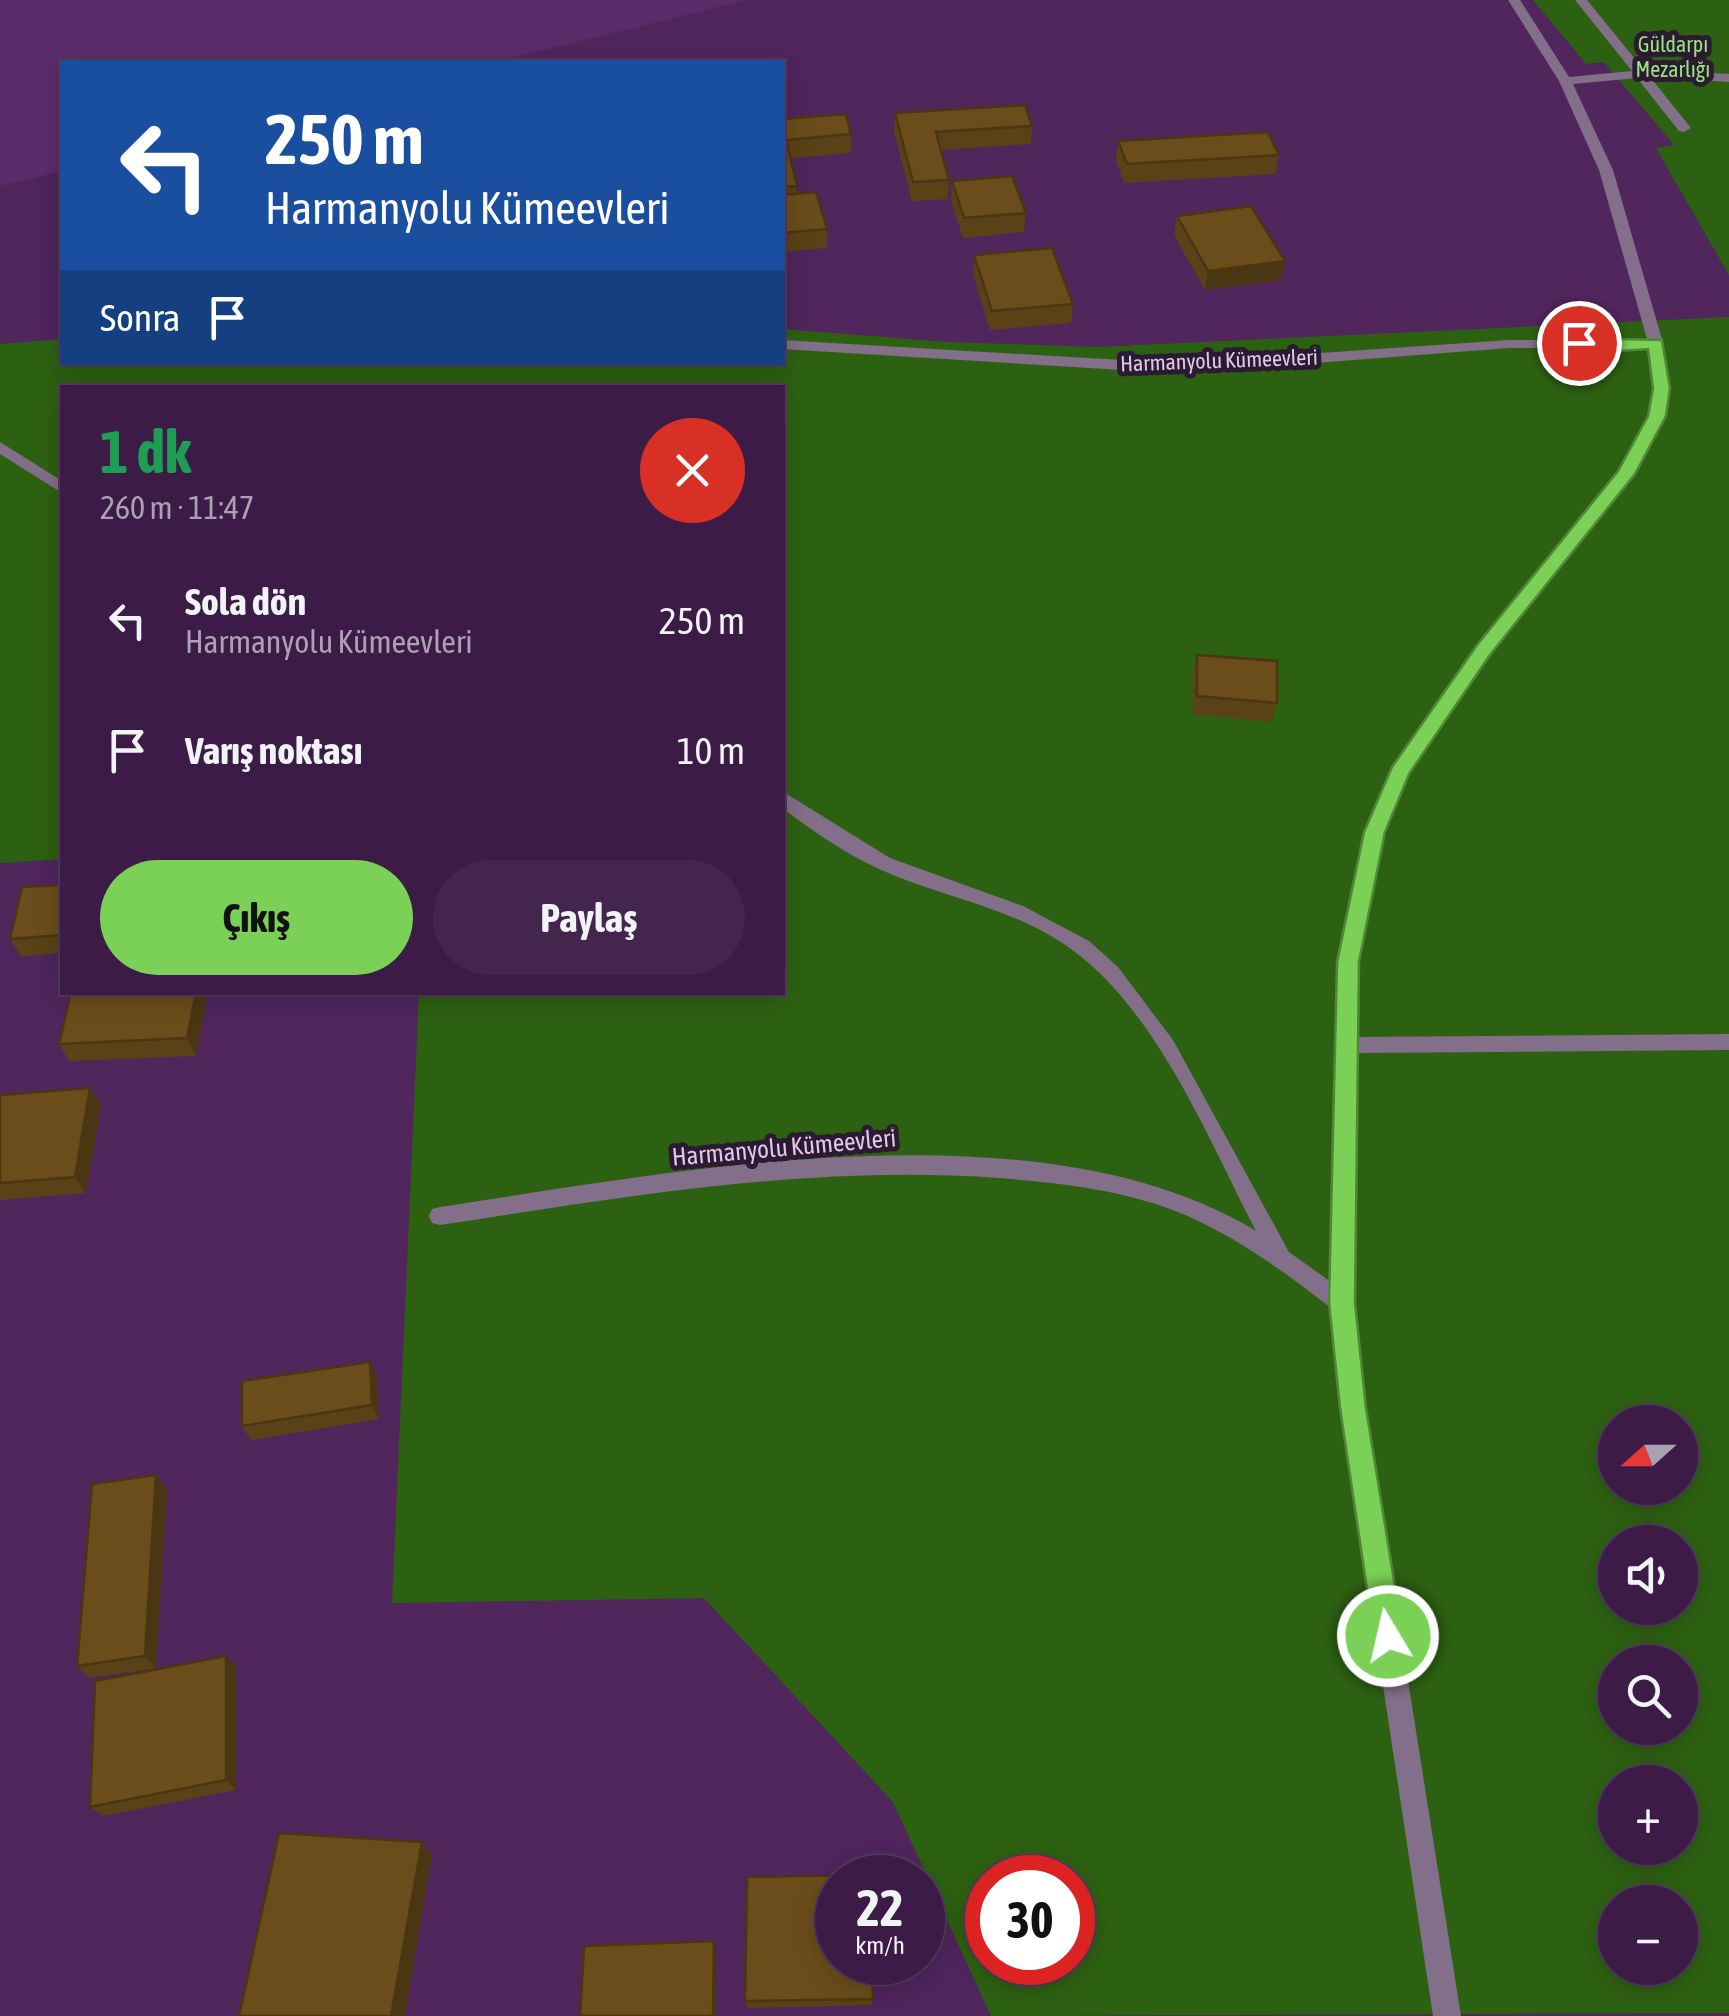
<!DOCTYPE html>
<html lang="tr">
<meta charset="utf-8">
<style>
body{margin:0;font-family:"Asap Condensed",sans-serif;background:#43254d;color:#f1f3f6;height:100vh;display:flex;flex-direction:column;font-size:38px;white-space:nowrap}
*{box-sizing:border-box;margin:0}
p{font-size:32px;color:#aca1b3}
.icon{flex:none;width:55px;height:55px;fill:none;stroke:currentColor;stroke-width:2;stroke-linecap:round;stroke-linejoin:round}
.map{position:relative;flex:1;overflow:hidden}
.details{position:absolute;left:60px;top:385px;width:725px;height:610px;display:flex;flex-direction:column;background:#3c1c46;border-radius:0px;box-shadow:0 5px 25px #0003,0 0 0 2px #553a5f}
.details>*{flex:none}
.banner{position:absolute;left:60px;top:60px;width:725px;height:305px;border-radius:0px;box-shadow:0 5px 25px #0003,0 0 0 2px #553a5f;background:#1a4fa0;color:#fff;overflow:hidden}
.needle{width:65px;rotate:249deg}
.fabs{position:absolute;left:1598px;top:1405px;display:grid;gap:20px}
.fabs a{display:grid;place-items:center;width:100px;height:100px;border-radius:50%;background:#3c1c46;box-shadow:0 5px 25px #0003,0 0 0 2px #553a5f;font-size:50px}
.speed{position:absolute;left:815px;top:1855px;display:flex;gap:20px;font-size:50px;font-weight:700;text-align:center}
.speed>*{display:grid;place-content:center;width:130px;height:130px;border-radius:50%;background:#3c1c46;box-shadow:0 5px 25px #0003,0 0 0 2px #553a5f;line-height:1}
.speed small{font-size:25px;font-weight:400}
.speed .limit{border:15px solid #d22;background:#fff;color:#111}
.pin{position:absolute;display:grid;place-items:center;width:85px;height:85px;color:#fff;margin:-42px;border:5px solid #fff;border-radius:50%;box-shadow:0 2px 10px #0007}
.me{position:absolute;width:110px;margin:-55px;rotate:351deg;stroke-linejoin:round;filter:drop-shadow(0 0 8px #0008)}
.turn{display:flex;align-items:center;gap:35px;height:210px;padding:0 40px;font-size:45px}
.turn .icon{width:130px;height:130px;stroke-width:2.5}
.turn b{display:block;font-size:70px;line-height:85px}
.then{display:flex;align-items:center;height:95px;padding:0 40px;background:#0003;gap:20px;font-size:38px}
.round{display:grid;place-items:center;flex:none;width:105px;height:105px;border-radius:52px;background:#43254d}
.headline{display:flex;align-items:center;justify-content:space-between;height:170px;padding:0 40px}
h1{font-size:60px;font-weight:700;line-height:75px;color:#1e9e55}
.button{display:flex;gap:20px;margin-top:auto;padding:20px 40px}
.button a{flex:1;height:115px;border-radius:60px;background:#7bd156;color:#111;font-size:40px;font-weight:700;line-height:115px;text-align:center}
.button a+a{background:#43254d;color:#f1f3f6}
ul{padding:0;list-style:none}
li{display:flex;align-items:center;gap:30px;height:130px;padding:0 40px}
li div{flex:1}
li b{display:block;font-size:38px}
li em{font-style:normal}
.map>svg:first-child{display:block}
</style>
<div class="map">
<svg width="1729" height="2016" viewBox="0 0 1729 2016">
<rect width="100%" height="100%" fill="#50265d"/>
<!-- built -->
<path fill="#5b2c6a" d="M0 0H746L496 62H62V171L0 186Z"/>
<!-- green -->
<g fill="#2d6112" fill-rule="evenodd">
<path d="M1533 0H1729V275L1656 148 1674 145 1604 62 1586 64Z"/>
<path d="M1729 317V2013L991 2016 893 1802 704 1598 392 1603 419 993 782 992V388H62V859L0 863V344L62 339V362H389L473 367 522 362H782L783 329 947 342 1097 347ZM1615 1422H1680V1488H1615ZM1615 1542H1680V1608H1615ZM1615 1662H1680V1728H1615ZM1615 1782H1680V1848H1615ZM988 1878H1072V1962H988ZM1615 1902H1680V1968H1615Z"/>
</g>
<g fill="none" stroke-linecap="round" stroke-linejoin="round">
<!-- street -->
<g fill="#836f89" fill-rule="evenodd">
<path d="M1508 0H1520L1569 77 1632 71 1575 0H1587L1644 70 1729 74V82L1650 77 1691 128 1684 132 1679 131 1637 78 1573 84 1613 170 1663 343 1670 388 1665 416 1632 478 1489 654 1407 774 1383 832 1358 963 1357 1037 1729 1034V1050L1357 1053 1353 1303 1365 1408 1461 2016H1433L1341 1408 1331 1308C1278 1267 1221 1225 1156 1204 1106 1188 1051 1182 999 1178 811 1164 625 1197 440 1225L432 1223 429 1216 432 1209 440 1207C679 1171 1039 1100 1256 1231 1206 1135 1152 997 1056 939 1006 908 947 897 893 875 853 859 817 834 782 808V791L890 858 1023 906 1089 941 1118 967 1173 1040 1289 1252 1331 1282 1336 1050 1334 1045 1338 963 1365 832 1390 772 1477 646 1619 472 1649 416 1654 388 1649 348H1509L1263 367 1122 370 782 349V340L1122 360 1263 357 1509 340 1647 339 1599 170 1559 81Z"/>
<path d="M0 442 62 481V493L0 454Z"/>
</g>
</g>
<!-- wall -->
<g fill="#5b4216">
<path d="M895 113 1032 126 1031 144 941 150 949 180 948 199 912 201 894 132Z"/>
<path d="M782 119 851 134V153L790 158 797 194 827 229V248L782 252Z"/>
<path d="M1118 141 1279 155 1275 174 1124 183 1116 160Z"/>
<path d="M952 181 1026 213 1024 232 963 238 951 200Z"/>
<path d="M1177 216 1281 280 1205 290 1174 235Z"/>
<path d="M974 255 1073 304 1071 323 990 330 973 274Z"/>
<path d="M1197 655 1277 703 1272 722 1193 714V673Z"/>
<path d="M62 885V953L21 956 10 939Z"/>
<path d="M71 992H208L196 1056 69 1061 59 1044Z"/>
<path d="M90 1088 101 1105 86 1193 0 1200V1095Z"/>
<path d="M377 1376 379 1419 251 1440 242 1426Z"/>
<path d="M167 1489 156 1668 89 1678 77 1666Z"/>
<path d="M226 1656 236 1667V1790L103 1816 90 1807Z"/>
<path d="M872 1962V2005L747 2008 745 2001Z"/>
</g>
<!-- shaded-wall -->
<g fill="#4a3612">
<path d="M1285 261 1281 280 1205 290 1208 271Z"/>
<path d="M196 992H208L196 1056 187 1038Z"/>
<path d="M90 1088 101 1105 86 1193 75 1177Z"/>
<path d="M370 1362 377 1376 379 1419 372 1405Z"/>
<path d="M156 1475 167 1489 156 1668 145 1656Z"/>
<path d="M226 1656 236 1667V1790L226 1780Z"/>
<path d="M422 1842 432 1855 405 2016H391Z"/>
<path d="M714 1941 716 1949V2016H713Z"/>
</g>
<!-- building -->
<g fill="#6a4d1a" stroke="#4a3612" stroke-width="2.5">
<path d="M1025 105 1032 126 936 132 949 180 913 182 895 113Z"/>
<path d="M846 114 851 134 786 140 797 186 782 187V119Z"/>
<path d="M1268 132 1279 155 1127 164 1118 141Z"/>
<path d="M1012 176 1026 213 964 218 952 181Z"/>
<path d="M816 192 827 229 782 233V195Z"/>
<path d="M1251 206 1285 261 1208 271 1177 216Z"/>
<path d="M1052 248 1073 304 992 311 974 255Z"/>
<path d="M1197 655 1277 661V703L1197 696Z"/>
<path d="M62 885V935L10 939 22 887Z"/>
<path d="M71 992H196L187 1038 59 1044Z"/>
<path d="M90 1088 75 1177 0 1183V1095Z"/>
<path d="M370 1362 372 1405 242 1426V1381Z"/>
<path d="M156 1475 145 1656 77 1666 92 1484Z"/>
<path d="M226 1656V1780L90 1807 95 1681Z"/>
<path d="M279 1833 422 1842 391 2016H239Z"/>
<path d="M870 1875V1878H838V1962H872L873 1999 745 2001 747 1877Z"/>
<path d="M714 1941 713 2016H580L584 1946Z"/>
</g>
<!-- route -->
<path fill="#7bd156" stroke="#508838" stroke-width="2.5" d="M1579 338 1662 340 1670 388 1666 416 1635 474 1490 655 1409 774 1385 832 1359 962 1355 1303 1366 1408 1403 1636 1398 1646 1388 1650 1379 1646 1374 1636 1340 1408 1329 1303 1337 962 1364 832 1392 767 1477 645 1618 471 1648 416 1653 388 1648 349 1606 352 1573 346V339Z"/>
<g text-anchor="middle" dominant-baseline="central" stroke-width="10" stroke-linejoin="round" paint-order="stroke">
<!-- far-park labels -->
<g font-size="22" fill="#98e47a" stroke="#2c1932">
<text x="1673" y="44">Güldarpı<tspan x="1673" dy="25">Mezarlığı</tspan></text>
</g>
<!-- far-street labels -->
<g font-size="22" fill="#e0c8e8" stroke="#2c1932">
<text transform="translate(1219 360) rotate(-2)">Harmanyolu Kümeevleri</text>
</g>
<!-- street labels -->
<g font-size="25" fill="#e0c8e8" stroke="#2c1932">
<text transform="translate(784 1147) rotate(-5)">Harmanyolu Kümeevleri</text>
</g>
</g>
</svg>
<div class="fabs">
<a><svg class="needle" viewBox="-14 -14 28 28"><path d="M0-13l5 13h-10z" fill="#e53935"/><path d="M0 13l5-13h-10z" fill="#aca1b3"/></svg></a>
<a><svg class="icon" aria-label="sound" viewBox="0 0 24 24"><path d="M4 9h4l5-4v14l-5-4H4zM17 9q2 3 0 6"/></svg></a>
<a><svg class="icon" aria-label="search" viewBox="0 0 24 24"><circle cx="10" cy="10" r="6"/><path d="M15 15l6 6"/></svg></a>
<a>+</a>
<a>−</a>
</div>
<div class="speed"><div>22<small>km/h</small></div><div class="limit">30</div></div>
<div class="pin" style="left:1579px;top:343px;background:#d93025"><svg class="icon" aria-label="arrive" viewBox="0 0 24 24"><path d="M6 21V4h12l-3 4 3 4H6"/></svg></div>
<svg class="me" style="left:1388px;top:1636px" viewBox="-20 -20 40 40"><circle r="17" fill="#7bd156" stroke="#fff" stroke-width="3"/><path d="M0-11L8 9 0 5-8 9z" fill="#fff"/></svg>
<div class="banner">
<div class="turn"><svg class="icon" aria-label="left" viewBox="0 0 24 24"><path d="M17 20v-9H6M10 6l-5 5 5 5"/></svg><div><b>250 m</b>Harmanyolu Kümeevleri</div></div>
<div class="then">Sonra<svg class="icon" aria-label="arrive" viewBox="0 0 24 24"><path d="M6 21V4h12l-3 4 3 4H6"/></svg></div>
</div>
<section class="details">
<div class="headline"><div><h1>1 dk</h1><p>260 m · 11:47</p></div><a class="round" style="background:#d93025;color:#fff"><svg class="icon" aria-label="close" viewBox="0 0 24 24"><path d="M6 6l12 12M18 6L6 18"/></svg></a></div>
<ul>
<li><svg class="icon" aria-label="left" viewBox="0 0 24 24"><path d="M17 20v-9H6M10 6l-5 5 5 5"/></svg><div><b>Sola dön</b><p>Harmanyolu Kümeevleri</p></div><em>250 m</em></li>
<li><svg class="icon" aria-label="arrive" viewBox="0 0 24 24"><path d="M6 21V4h12l-3 4 3 4H6"/></svg><div><b>Varış noktası</b></div><em>10 m</em></li>
</ul>
<div class="button"><a>Çıkış</a><a>Paylaş</a></div>
</section>
</div>
